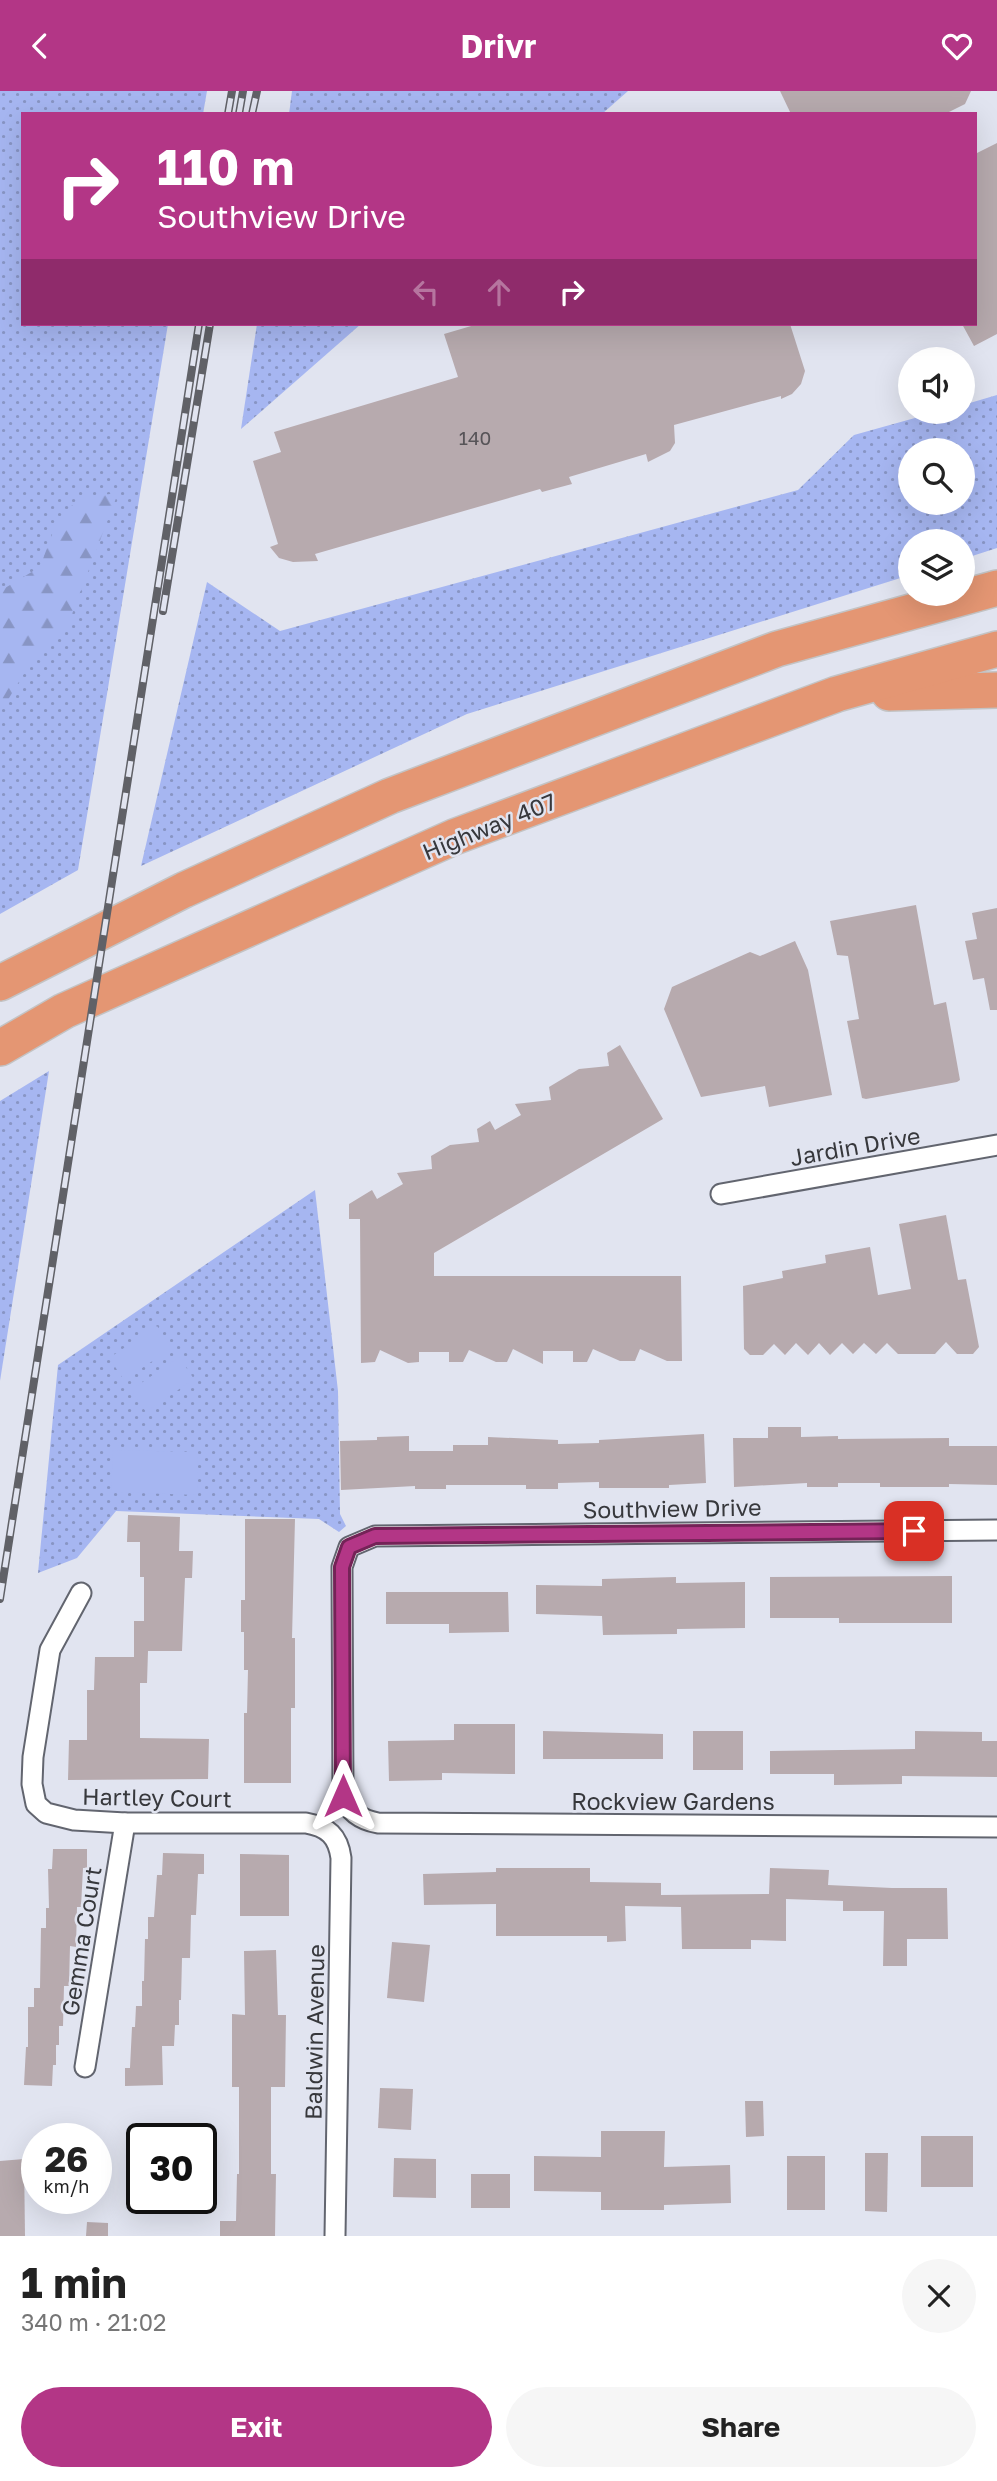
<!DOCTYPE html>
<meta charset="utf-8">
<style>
body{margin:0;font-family:"Golos Text",sans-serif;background:#f6f6f6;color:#222;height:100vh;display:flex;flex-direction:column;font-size:26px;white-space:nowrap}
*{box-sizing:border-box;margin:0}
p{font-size:23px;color:#767676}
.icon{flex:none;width:38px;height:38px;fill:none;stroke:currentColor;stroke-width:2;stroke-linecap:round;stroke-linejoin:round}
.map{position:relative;height:2145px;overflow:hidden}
.side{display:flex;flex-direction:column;background:#fff;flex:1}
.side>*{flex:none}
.guide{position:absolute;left:21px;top:21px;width:956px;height:214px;border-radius:0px;box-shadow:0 7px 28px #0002;background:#b33686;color:#fff;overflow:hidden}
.fabs{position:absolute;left:898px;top:256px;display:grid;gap:14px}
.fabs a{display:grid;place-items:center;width:77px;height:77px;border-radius:50%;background:#fff;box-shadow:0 7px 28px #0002;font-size:35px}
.speed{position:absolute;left:21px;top:2032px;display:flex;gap:14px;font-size:35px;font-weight:700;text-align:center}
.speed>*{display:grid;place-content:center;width:91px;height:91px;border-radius:50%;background:#fff;box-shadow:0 7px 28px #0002;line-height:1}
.speed small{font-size:18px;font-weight:400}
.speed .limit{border:4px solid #111;border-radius:10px;background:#fff;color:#111}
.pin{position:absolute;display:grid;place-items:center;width:60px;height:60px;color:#fff;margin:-30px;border-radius:14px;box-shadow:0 4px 10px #0006}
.me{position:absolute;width:77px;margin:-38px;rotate:0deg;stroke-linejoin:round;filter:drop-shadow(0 0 5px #0008)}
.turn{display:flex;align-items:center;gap:24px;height:147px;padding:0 21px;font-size:32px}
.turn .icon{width:91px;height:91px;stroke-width:2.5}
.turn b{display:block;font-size:49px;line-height:60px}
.lanes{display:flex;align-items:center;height:66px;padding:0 21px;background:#0003;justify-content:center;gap:35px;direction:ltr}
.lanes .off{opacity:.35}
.round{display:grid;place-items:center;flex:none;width:74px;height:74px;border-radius:37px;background:#f6f6f6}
.summary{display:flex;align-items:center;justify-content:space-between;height:119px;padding:0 21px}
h1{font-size:42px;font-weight:700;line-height:52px}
.cta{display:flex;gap:14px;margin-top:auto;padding:14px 21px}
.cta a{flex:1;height:80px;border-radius:42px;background:#b33686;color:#fff;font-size:28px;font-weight:700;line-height:80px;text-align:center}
.cta a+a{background:#f6f6f6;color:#222}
header{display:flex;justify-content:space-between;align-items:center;height:91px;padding:0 21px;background:#b33686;color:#fff;font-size:32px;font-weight:700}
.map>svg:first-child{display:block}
</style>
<header><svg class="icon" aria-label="back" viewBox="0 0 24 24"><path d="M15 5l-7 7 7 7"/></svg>Drivr<svg class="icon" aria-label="heart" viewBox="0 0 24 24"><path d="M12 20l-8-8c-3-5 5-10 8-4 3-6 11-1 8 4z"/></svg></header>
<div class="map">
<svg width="997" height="2145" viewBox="0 0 997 2145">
<defs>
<pattern id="green-dots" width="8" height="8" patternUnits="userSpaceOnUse" patternTransform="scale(1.75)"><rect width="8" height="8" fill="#a6b6f1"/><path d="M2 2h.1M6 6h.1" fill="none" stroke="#8895c4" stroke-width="1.8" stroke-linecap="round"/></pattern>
<pattern id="forest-firs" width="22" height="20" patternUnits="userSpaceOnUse" patternTransform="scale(1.75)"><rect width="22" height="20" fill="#a6b6f1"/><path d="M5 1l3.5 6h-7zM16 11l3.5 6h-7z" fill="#8895c4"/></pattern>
</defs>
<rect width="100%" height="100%" fill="#e1e4f0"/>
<!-- green -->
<g fill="url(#green-dots)" fill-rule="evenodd">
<path d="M0 0H207L203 23H23V233H168L78 779 0 823Z"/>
<path d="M292 0H628L602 23H289Z"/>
<path d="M257 233H361L241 338Z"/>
<path d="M997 304V457L963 468 962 450H910V484L467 623 141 775 207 491 280 540 798 399 854 344 940 320H962L963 314ZM910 359H962V411H910Z"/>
<path d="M49 980 0 1290V1010Z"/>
<path d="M315 1099 338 1300 340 1423 346 1435 339 1441 319 1428 116 1420 77 1467 38 1482 58 1274Z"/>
</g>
<!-- forest -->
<path fill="url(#forest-firs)" d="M118 402 69 531 34 566 6 612 0 614V500L40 476 57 430 79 407Z"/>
<!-- pitch -->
<g fill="#a6b6f1">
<path d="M157 1235 172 1257 124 1289 109 1267Z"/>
<path d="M179 1266 194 1288 146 1321 131 1299Z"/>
<path d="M113 1359 198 1361 197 1404 111 1401Z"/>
</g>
<!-- building -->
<g fill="#b7aaae">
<path d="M780 0H971L965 13 945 23H791Z"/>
<path d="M997 52V243L974 255 962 233H975V63Z"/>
<path d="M478 233H790L805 280 801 293 792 303 781 308V305L674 334 675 352 670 360 648 371 646 363 569 386 572 393 542 401 540 398 315 463 318 470 293 471 279 467 270 456 278 453 253 370 281 361 274 341 458 286 444 243Z"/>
<path d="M916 814 934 914 946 911 960 989 957 991 866 1008 862 1007 847 930 859 928 848 865 837 864 830 830Z"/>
<path d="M997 817V919H990L984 887 973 889 965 850 977 848 972 822Z"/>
<path d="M795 850 808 879 832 1004 769 1016 765 995 701 1006 664 918 672 896 750 861 760 865Z"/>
<path d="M620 954 663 1028 434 1162V1185H681L682 1270H667L640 1258 635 1270H620L593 1258 587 1271H573V1260H543V1273L513 1258 507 1271H496L469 1259 463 1271H449V1261H419V1271L408 1272 380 1259 375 1271 361 1272 360 1128H349V1113L372 1099 377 1108 403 1093 397 1082 432 1078 431 1065 450 1054 479 1051 477 1038 490 1030 495 1039 521 1024 515 1013 551 1009 549 996 579 978 609 975 607 962Z"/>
<path d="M946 1124 958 1189 966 1188 979 1256 973 1263H957L946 1251 935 1263H898L887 1252 876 1263 864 1252 853 1263 842 1252 830 1264 819 1252 808 1264 796 1252 785 1264 774 1253 763 1264H750L744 1258 743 1195 783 1187 782 1180 826 1172 825 1164 870 1156 878 1204 911 1198 899 1133Z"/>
<path d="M768 1336H801V1346L838 1345V1348L949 1347V1355H997V1394L949 1393V1396H880V1392H838V1396H807V1392L734 1396 733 1347H768Z"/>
<path d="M704 1343 706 1392 669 1394V1397H599V1391L558 1392V1398H526V1394H446V1398H415V1395L341 1399 340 1350 377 1349V1346L409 1345V1360H453V1354H488V1346L558 1349V1353L599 1352V1349Z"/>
<path d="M128 1424 180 1426 179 1460H193L192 1487H185L182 1560H148L147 1592H140V1647L209 1648 208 1688 68 1689 69 1649H87V1599H94L95 1566H134V1530H144V1486H140V1451H127Z"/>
<path d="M245 1428H295L292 1547H295V1617H291V1692H244V1622H247L248 1579H244V1541H241V1509H245Z"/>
<path d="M952 1485V1532H839V1527H770V1486Z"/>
<path d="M676 1486V1492L745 1491V1537L677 1538V1543L603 1544 602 1525 536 1523V1494L602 1495V1488Z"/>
<path d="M386 1501H508L509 1541 449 1542V1533H386Z"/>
<path d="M454 1633H515V1683L442 1682V1689L389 1690 388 1650 454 1649Z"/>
<path d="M543 1640 663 1643V1668H543Z"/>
<rect x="693" y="1640" width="50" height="39"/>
<path d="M915 1640 982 1641V1650H997V1686L902 1685V1693L834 1694V1683H770V1660L915 1658Z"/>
<path d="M53 1758H87V1777H83L81 1816H77L76 1856 70 1855 69 1895H64L63 1935H59V1954H56V1974H53L52 1995 24 1994 26 1956H28V1916H34V1897H40L41 1837H46V1817H49L48 1778H52Z"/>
<path d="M163 1762 204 1763V1783H198L196 1824H191L190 1867H182L181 1909H179V1934H175L174 1955H162L163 1994 125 1995V1977H130L132 1936H135L136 1915H142V1890H144L145 1848H148V1826H154L157 1784H162Z"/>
<path d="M240 1763 289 1764V1825H240Z"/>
<path d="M496 1777H590V1791L661 1792V1804L769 1803 770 1777 829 1779 828 1794 892 1797H947L948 1848H907V1875H883L884 1820H843V1810L786 1808V1850L751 1849V1858H682L681 1816 625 1815 626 1850 607 1851V1845H496V1813L424 1814 423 1783 496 1781Z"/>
<path d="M392 1851 430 1854 424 1911 387 1907Z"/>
<path d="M276 1859 278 1924H286L285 1996H271V2083H276L275 2145H220V2130H236L237 2083H239V1996H232V1923L245 1924 244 1860Z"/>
<path d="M380 1997 413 1998 411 2039 378 2037Z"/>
<path d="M745 2010H763L764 2045 746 2046Z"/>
<path d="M601 2040H665L664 2076 730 2074 731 2112 664 2114V2119H601V2101L534 2100V2065L601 2066Z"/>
<rect x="921" y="2045" width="52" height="51"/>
<path d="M865 2062H888L887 2121 865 2120Z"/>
<rect x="787" y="2065" width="38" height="54"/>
<path d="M394 2067 436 2068V2107L393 2106Z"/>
<path d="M24 2068 25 2145H0V2070Z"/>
<rect x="471" y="2083" width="39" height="34"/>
<path d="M87 2131 108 2132V2145H86Z"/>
</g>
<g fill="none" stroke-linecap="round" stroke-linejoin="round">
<!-- street casing -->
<g stroke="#62656f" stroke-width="23">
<g id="street">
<path d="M721 1103 997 1054"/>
<path d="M997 1439 375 1445 349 1456 342 1476 343 1705C349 1721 361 1729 378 1732L997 1736"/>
<path d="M81 1502 50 1559 33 1666 32 1693 36 1713 46 1722 74 1729 125 1732H306C328 1736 338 1745 341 1767L335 2145"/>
<path d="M85 1976 125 1732"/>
</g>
</g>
<!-- highway casing -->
<g stroke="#c3c3c4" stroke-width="38">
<g id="highway">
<path d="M889 602 997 599"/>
<path d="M0 892 184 799 390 705 777 558 997 497"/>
<path d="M0 957 64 920 454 746 837 603 997 558"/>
</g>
</g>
<!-- street -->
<use href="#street" stroke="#fff" stroke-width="19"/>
<!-- highway -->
<use href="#highway" stroke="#e49673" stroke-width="35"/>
<!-- rail casing -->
<g stroke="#606167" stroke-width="8">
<g id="rail">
<path d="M228 23 232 0"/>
<path d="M239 23 243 0"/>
<path d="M252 23 257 0"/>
<path d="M163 520 210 233"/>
<path d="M0 1508 199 233"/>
</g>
</g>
<!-- rail -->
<use href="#rail" stroke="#e1e4f0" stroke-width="5" stroke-dasharray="16" stroke-linecap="butt"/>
</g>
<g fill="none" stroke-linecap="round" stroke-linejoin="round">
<!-- route casing -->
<g stroke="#742357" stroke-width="18">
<path id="route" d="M343 1705 342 1476 349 1456 375 1445 914 1440"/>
</g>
<!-- route -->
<use href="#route" stroke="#b33686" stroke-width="12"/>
</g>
<g text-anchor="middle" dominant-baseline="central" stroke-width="5" stroke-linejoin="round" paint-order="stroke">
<!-- number labels -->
<g font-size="19" fill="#575458">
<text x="475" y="346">140</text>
</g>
<!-- street labels -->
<g font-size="23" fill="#37383c" stroke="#e1e4f0">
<text transform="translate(489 735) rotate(-22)">Highway 407</text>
<text transform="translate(855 1055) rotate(-10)">Jardin Drive</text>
<text transform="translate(672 1417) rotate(-1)">Southview Drive</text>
<text transform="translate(157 1706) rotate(1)">Hartley Court</text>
<text x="673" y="1710">Rockview Gardens</text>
<text transform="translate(81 1850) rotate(-81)">Gemma Court</text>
<text transform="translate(314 1941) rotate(-89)">Baldwin Avenue</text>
</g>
</g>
</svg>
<div class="fabs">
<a><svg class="icon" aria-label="sound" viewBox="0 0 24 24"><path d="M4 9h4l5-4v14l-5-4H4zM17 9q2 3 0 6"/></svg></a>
<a><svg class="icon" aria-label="search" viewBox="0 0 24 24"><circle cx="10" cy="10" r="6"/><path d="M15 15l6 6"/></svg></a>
<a><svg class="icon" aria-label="layers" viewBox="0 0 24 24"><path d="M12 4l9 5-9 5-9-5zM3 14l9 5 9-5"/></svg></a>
</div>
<div class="speed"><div>26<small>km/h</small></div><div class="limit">30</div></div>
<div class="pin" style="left:914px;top:1440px;background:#d93025"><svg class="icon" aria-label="arrive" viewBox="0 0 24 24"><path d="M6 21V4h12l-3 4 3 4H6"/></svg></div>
<svg class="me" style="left:343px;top:1705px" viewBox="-20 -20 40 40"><path d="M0-17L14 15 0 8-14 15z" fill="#b33686" stroke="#fff" stroke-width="4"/></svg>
<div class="guide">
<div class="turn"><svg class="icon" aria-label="right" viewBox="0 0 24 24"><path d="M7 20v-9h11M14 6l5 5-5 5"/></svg><div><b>110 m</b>Southview Drive</div></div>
<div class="lanes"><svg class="icon off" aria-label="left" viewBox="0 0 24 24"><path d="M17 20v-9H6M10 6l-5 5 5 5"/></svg><svg class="icon off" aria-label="ahead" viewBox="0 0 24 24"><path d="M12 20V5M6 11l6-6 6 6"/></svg><svg class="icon" aria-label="right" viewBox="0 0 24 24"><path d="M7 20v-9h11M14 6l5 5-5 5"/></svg></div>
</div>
</div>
<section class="side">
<div class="summary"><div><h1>1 min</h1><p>340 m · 21:02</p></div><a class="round"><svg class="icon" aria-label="close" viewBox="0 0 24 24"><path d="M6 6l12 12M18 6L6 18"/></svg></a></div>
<div class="cta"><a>Exit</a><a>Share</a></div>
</section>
